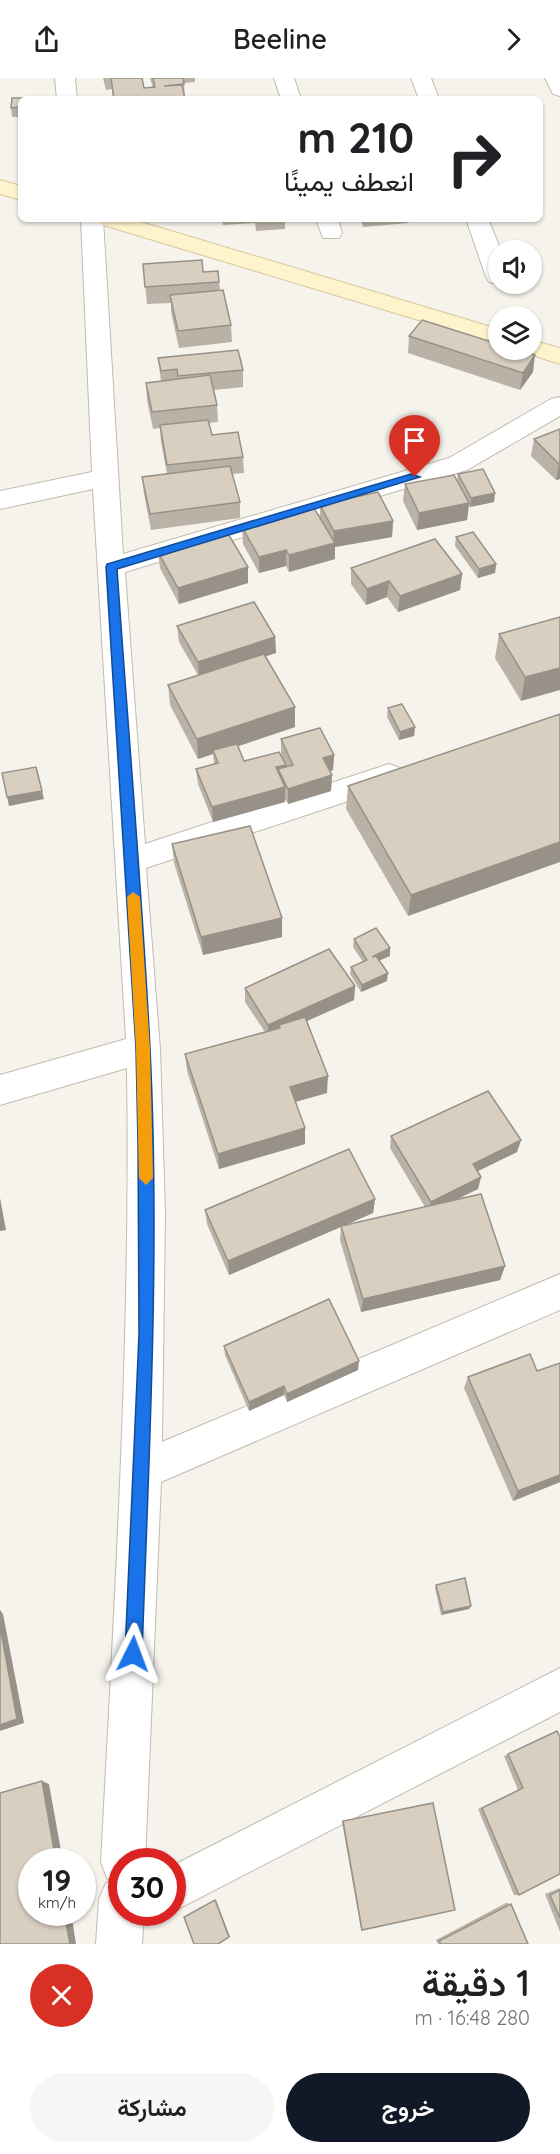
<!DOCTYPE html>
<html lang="ar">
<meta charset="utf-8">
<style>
body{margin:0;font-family:Quicksand,Vazirmatn,sans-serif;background:#f6f6f6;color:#202124;direction:rtl;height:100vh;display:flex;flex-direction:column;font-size:22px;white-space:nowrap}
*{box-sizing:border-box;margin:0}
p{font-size:20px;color:#757577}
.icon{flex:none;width:33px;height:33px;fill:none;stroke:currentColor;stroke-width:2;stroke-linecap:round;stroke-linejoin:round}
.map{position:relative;height:1866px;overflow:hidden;direction:ltr}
.side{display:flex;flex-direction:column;background:#fff;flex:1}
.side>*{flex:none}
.top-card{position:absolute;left:18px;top:18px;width:525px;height:126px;border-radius:9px;box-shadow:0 2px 4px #0004;direction:rtl;background:#fff;color:#202124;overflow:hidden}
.buttons{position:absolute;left:488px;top:162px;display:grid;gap:12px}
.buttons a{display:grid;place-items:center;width:54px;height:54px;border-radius:50%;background:#fff;box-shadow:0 2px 4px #0004;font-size:30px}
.speed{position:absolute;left:18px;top:1770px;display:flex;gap:12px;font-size:30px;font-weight:700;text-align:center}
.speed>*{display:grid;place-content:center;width:78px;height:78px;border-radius:50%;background:#fff;box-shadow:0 2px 4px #0004;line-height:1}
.speed small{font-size:15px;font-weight:400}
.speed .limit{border:9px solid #d22;background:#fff;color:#111}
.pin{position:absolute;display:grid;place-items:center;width:51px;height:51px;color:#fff;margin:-62px -26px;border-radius:50% 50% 50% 0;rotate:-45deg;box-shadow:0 0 6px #0007}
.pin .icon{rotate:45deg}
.me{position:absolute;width:66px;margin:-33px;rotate:3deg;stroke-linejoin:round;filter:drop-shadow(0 0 4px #0008)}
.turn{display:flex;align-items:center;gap:21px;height:126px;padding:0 30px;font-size:27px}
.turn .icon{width:78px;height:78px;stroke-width:2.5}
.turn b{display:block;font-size:42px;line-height:51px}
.round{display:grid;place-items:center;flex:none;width:63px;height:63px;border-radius:32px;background:#f6f6f6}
.headline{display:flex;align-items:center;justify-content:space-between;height:102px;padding:0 30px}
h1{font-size:36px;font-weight:600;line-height:45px}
.button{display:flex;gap:12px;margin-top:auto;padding:12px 30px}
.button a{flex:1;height:69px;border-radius:36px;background:#111827;color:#fff;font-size:24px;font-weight:600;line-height:69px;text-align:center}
.button a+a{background:#f6f6f6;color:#202124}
header{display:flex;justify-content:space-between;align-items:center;height:78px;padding:0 30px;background:#fff;font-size:27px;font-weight:600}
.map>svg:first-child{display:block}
</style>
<header><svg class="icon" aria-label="forward" viewBox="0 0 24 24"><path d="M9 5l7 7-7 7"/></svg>Beeline<svg class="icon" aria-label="share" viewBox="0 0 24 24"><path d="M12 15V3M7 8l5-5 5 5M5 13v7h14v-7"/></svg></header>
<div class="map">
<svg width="560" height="1866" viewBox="0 0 560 1866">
<rect width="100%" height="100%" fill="#f6f3ec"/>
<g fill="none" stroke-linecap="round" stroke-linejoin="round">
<!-- street casing -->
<g stroke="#c2bbae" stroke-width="2">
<g id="street">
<path d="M55 0H75L77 21H57Z"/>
<path d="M274 0H294L301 21H281Z"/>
<path d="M411 0H431L439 21H419Z"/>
<path d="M545 0H560V18L553 16Z"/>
<path d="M81 141H103L123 476 449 380 551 321 560 319V338L467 392 125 494 145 766 389 686 400 690 404 698 400 706 146 790 160 971 165 1135 162 1364 560 1196V1232L161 1404 145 1784H122V1834H144L142 1866H96L99 1821 106 1805 113 1802 107 1800 101 1784C115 1519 131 1255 127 990L0 1027V997L126 961 93 411 0 431V413L92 394Z"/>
<path d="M316 141H338L342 155 339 160H323Z"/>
<path d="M466 141H488L501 172H498L499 206 489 204 486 199Z"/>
<path d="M560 1590V1634L172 1834V1788Z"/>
</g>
</g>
<!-- secondary casing -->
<g stroke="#d6c79b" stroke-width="2">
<g id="secondary">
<path d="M0 102 21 108V122L0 116Z"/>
<path d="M97 141H131L498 251V266L100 146Z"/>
<path d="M531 262 560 270V286L523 274 521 272H531Z"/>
</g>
</g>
<!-- street -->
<use href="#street" fill="#fff" fill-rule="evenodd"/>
<!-- secondary -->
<use href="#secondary" fill="#fff3cd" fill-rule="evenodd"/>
</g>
<!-- wall -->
<g fill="#bab2a6">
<path d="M103 0H142L144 10H153L150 0H195V4L184 5 185 21H113L112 11 106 12Z"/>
<path d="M21 21V39H12L11 30Z"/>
<path d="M222 141H285V151L256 153 255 145 223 147Z"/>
<path d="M361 141H409L408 145 363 149Z"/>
<path d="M143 186 203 194 219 204 220 212 231 247 232 264 179 270 171 234V225L147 226Z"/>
<path d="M409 258 533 294 520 312 408 275Z"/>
<path d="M158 280 243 292V309L214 312 217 327 218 344 209 345 212 357 243 379 244 395 232 396 240 424V440L151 452 144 416 142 399 167 396 161 364 160 350 153 351 147 322 146 305 161 303Z"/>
<path d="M560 351V401L556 402 531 378 534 361Z"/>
<path d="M458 396 494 424 470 429 469 428 467 442 417 452 403 423 405 406 457 403Z"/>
<path d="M320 427 393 443 392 459 335 469V481L289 494 286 488 259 495 243 466 242 449 320 439Z"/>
<path d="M456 459 496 486 495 495 478 500 455 468Z"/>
<path d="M158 474 248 489V505L179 526 160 490Z"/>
<path d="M351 490 462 496 460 512 398 534 387 519 366 527 351 506Z"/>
<path d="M560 539 521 623 495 580 499 556Z"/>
<path d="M177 548 275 559 276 575 265 578 295 629V649L238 668 244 683 285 689H287L281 677V661L334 677 333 692 330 693 332 697 331 713 288 726 285 721V724L213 744 198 706 196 691 214 686 213 676 198 681 170 627 168 607 198 597 179 564Z"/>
<path d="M388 630 415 649 414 658 399 662 387 639Z"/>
<path d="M560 636 408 838 346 731 348 708Z"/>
<path d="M172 766 282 859 203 877 174 785Z"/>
<path d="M354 861 390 870V878L379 882 387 903 361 914 350 896 351 889 363 884 353 869Z"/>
<path d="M355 908 354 922 307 943 327 1015 296 1024 305 1050V1066L219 1091 187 993 185 976 265 954 245 924V910Z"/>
<path d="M391 1058 521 1062 517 1074 477 1093 481 1099 478 1111 454 1122 505 1188 500 1202 361 1234 340 1162 341 1149 229 1197 207 1146 205 1132 375 1121 373 1135 348 1146 425 1129 390 1070Z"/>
<path d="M224 1268 358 1292 287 1324 284 1317 249 1333 225 1277Z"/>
<path d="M537 1293 560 1404 513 1423 464 1310 468 1299Z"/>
<path d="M436 1507 469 1531 441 1537 435 1510Z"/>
<path d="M557 1653 519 1817H514L478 1731 518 1712 504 1678Z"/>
<path d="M343 1743 362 1852 361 1851 342 1744Z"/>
<path d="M560 1810V1854L545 1816Z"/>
<path d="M506 1825 511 1826 528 1866H438L436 1862Z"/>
</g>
<!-- shaded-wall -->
<g fill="#979187">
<path d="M535 277 533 294 520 312 523 295Z"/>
<path d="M560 385V401L556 402 559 386Z"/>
<path d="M495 415 494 424 470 429 471 420Z"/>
<path d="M469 425 467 442 417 452 419 435Z"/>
<path d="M393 443 392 459 335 469V481L289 494V477L333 465 334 453Z"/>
<path d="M286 472V488L259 495V479Z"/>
<path d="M496 486 495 495 478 500 479 491Z"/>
<path d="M248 489V505L179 526 178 510Z"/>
<path d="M462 496 460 512 398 534 400 518Z"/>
<path d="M389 503 387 519 366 527 367 511Z"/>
<path d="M275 559 276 575 199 600 198 584Z"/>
<path d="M560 590V612L521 623 525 599Z"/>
<path d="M295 629V649L215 676 213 672V676L198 681 197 661Z"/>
<path d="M415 649 414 658 399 662 400 654Z"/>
<path d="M334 677 333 692 323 696V680Z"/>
<path d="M286 687 285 702 278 691V704L276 689Z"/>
<path d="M332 697 331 713 288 726V711Z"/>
<path d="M285 709V724L213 744 212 729Z"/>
<path d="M42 713 44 721 9 728 7 719Z"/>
<path d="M560 764V784L408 838 411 817Z"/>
<path d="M282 840V859L203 877 201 859Z"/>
<path d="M390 870V878L371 886 372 879Z"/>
<path d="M388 895 387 903 361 914 362 907Z"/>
<path d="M355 908 354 922 280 955 279 947V955L268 960V947Z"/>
<path d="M328 998 327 1015 290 1025V1009Z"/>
<path d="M305 1050V1066L219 1091 218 1076Z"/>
<path d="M521 1062 517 1074 470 1097 473 1086Z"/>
<path d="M481 1099 478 1111 429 1135 431 1124Z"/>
<path d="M0 1120 6 1152 0 1153Z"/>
<path d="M375 1121 373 1135 229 1197 228 1183Z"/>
<path d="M505 1188 500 1202 361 1234 363 1221Z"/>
<path d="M359 1283 358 1292 287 1324V1316Z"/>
<path d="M284 1308V1317L249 1333V1324Z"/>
<path d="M560 1397V1404L513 1423 518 1413Z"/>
<path d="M471 1528 469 1531 441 1537 443 1534Z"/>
<path d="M0 1532 3 1536 24 1645 0 1653Z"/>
<path d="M42 1703 49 1706 63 1784H56Z"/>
<path d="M215 1822H216L230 1859H229Z"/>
<path d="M64 1834H71L76 1866H70Z"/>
</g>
<!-- building -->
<g fill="#d8cfc1" stroke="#979187" stroke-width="1.5">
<path d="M111 0H142L144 10 155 9 153 0H183L184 6 164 8 182 7 185 21H114Z"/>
<path d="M12 20H27L26 21H21V29L11 30Z"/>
<path d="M202 182 203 194 218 193 219 204 145 209 143 186Z"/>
<path d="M223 212 231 247 178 253 170 217Z"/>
<path d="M422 242 498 266V272H517L535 277 523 295 409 258Z"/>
<path d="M238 272 243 292 178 298 177 291 161 293 158 280Z"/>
<path d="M210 297 217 327 152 334 146 305Z"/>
<path d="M208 342 212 357 238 354 243 379 167 387 160 347Z"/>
<path d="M560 351V385L559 386 534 361Z"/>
<path d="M230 388 240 424 150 436 142 399Z"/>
<path d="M483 391 495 415 471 420 458 396Z"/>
<path d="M454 397 469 425 419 435 405 406Z"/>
<path d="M378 414 393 443 334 453 320 427Z"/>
<path d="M314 430 335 465 289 477 286 472 259 479 242 449Z"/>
<path d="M227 454 248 489 178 510 158 474Z"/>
<path d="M473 454 496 486 479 491 456 459Z"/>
<path d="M435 461 462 496 400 518 389 503 367 511 351 490Z"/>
<path d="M254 524 275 559 198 584 177 548Z"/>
<path d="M560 539V590L525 599 499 556Z"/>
<path d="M264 576 295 629 197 661 168 607Z"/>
<path d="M402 626 415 649 400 654 388 630Z"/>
<path d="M560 636V764L411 817 348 708Z"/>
<path d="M320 650 334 677 323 680 332 697 288 711 278 691 293 687 281 661Z"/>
<path d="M237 666 244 683 279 674 286 687 276 689 285 709 212 729 196 691 218 685 213 672Z"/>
<path d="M36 689 42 713 7 719 2 695Z"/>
<path d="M250 748 282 840 201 859 172 766Z"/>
<path d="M376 850 390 870 372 879 376 878 388 895 362 907 351 889 367 882 354 861Z"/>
<path d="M329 871 355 908 268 947 245 910Z"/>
<path d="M305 939 328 998 290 1009 305 1050 218 1076 185 976 280 950 279 947Z"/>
<path d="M488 1013 521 1062 473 1086 481 1099 431 1124 391 1058Z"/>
<path d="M349 1071 375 1121 228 1183 205 1132Z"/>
<path d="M481 1116 505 1188 363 1221 341 1148Z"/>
<path d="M329 1221 359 1283 287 1316 284 1308 249 1324 224 1268Z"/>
<path d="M530 1276 537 1293 560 1285V1397L518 1413 468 1299Z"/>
<path d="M465 1500 471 1528 443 1534 436 1507Z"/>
<path d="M0 1548 17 1641 0 1647Z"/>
<path d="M557 1653 560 1659V1796L519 1817 482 1730 523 1710 508 1676Z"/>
<path d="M42 1703 56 1784H32V1834H64L70 1866H0V1715Z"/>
<path d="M433 1725 455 1832 362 1852 343 1743Z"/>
<path d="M560 1812V1840L550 1817Z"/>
<path d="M215 1822 229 1859 218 1866H194L184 1839Z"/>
<path d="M511 1826 528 1866H441L439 1863Z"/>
</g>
<!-- route -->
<path fill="#1a73e8" stroke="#114b97" stroke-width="1.5" d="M411 396 420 399 117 491C128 651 142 811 150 970 160 1172 149 1375 142 1576L139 1582 133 1585 127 1582 125 1576 139 1256 138 1065 136 971 106 489 107 486Z"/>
<!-- slow -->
<path fill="#f59e0b" d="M133 814 140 819 150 971 153 1100 146 1107 139 1100 136 971 127 819Z"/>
</svg>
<div class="buttons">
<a><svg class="icon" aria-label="sound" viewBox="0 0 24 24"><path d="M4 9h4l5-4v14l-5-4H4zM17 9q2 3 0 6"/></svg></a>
<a><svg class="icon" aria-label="layers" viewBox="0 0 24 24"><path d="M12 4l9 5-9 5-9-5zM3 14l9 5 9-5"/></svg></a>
</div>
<div class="speed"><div>19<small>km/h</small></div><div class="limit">30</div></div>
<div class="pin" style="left:415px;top:399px;background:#d93025"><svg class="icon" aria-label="arrive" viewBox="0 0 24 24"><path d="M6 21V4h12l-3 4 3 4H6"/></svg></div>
<svg class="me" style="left:133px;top:1576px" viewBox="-20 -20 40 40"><path d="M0-17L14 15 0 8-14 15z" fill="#1a73e8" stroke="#fff" stroke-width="4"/></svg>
<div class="top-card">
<div class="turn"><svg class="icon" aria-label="right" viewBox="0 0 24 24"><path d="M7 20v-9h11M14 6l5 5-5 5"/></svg><div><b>210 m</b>انعطف يمينًا</div></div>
</div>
</div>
<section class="side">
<div class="headline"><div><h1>1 دقيقة</h1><p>280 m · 16:48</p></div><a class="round" style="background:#d93025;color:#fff"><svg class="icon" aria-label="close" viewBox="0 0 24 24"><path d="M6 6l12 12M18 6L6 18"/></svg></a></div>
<div class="button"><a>خروج</a><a>مشاركة</a></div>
</section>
